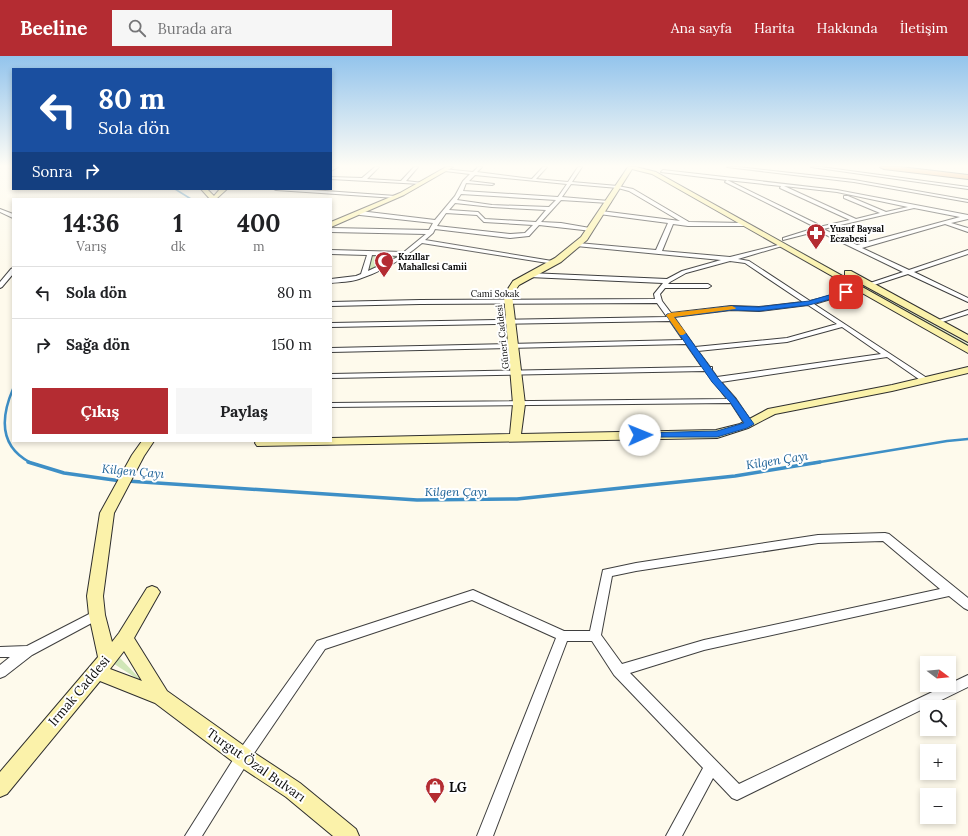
<!DOCTYPE html>
<html lang="tr">
<meta charset="utf-8">
<style>
body{margin:0;font-family:Lora,serif;background:#f6f6f6;color:#202124;height:100vh;display:flex;flex-direction:column;font-size:15px;white-space:nowrap}
*{box-sizing:border-box;margin:0}
p{font-size:13px;color:#757577}
.icon{flex:none;width:22px;height:22px;fill:none;stroke:currentColor;stroke-width:2;stroke-linecap:round;stroke-linejoin:round}
.map{position:relative;flex:1;overflow:hidden}
.side{position:absolute;left:12px;top:142px;width:320px;height:244px;display:flex;flex-direction:column;background:#fff;border-radius:0px;box-shadow:0 2px 6px #0003}
.side>*{flex:none}
.banner{position:absolute;left:12px;top:12px;width:320px;height:122px;border-radius:0px;box-shadow:0 2px 6px #0003;background:#1a4fa0;color:#fff;overflow:hidden}
.needle{width:26px;rotate:106deg}
.fabs{position:absolute;left:920px;top:600px;display:grid;gap:8px}
.fabs a{display:grid;place-items:center;width:36px;height:36px;border-radius:0px;background:#fff;box-shadow:0 2px 6px #0003;font-size:20px}
.pin{position:absolute;display:grid;place-items:center;width:34px;height:34px;color:#fff;margin:-17px;border-radius:8px;box-shadow:0 2px 6px #0006}
.me{position:absolute;width:44px;margin:-22px;rotate:89deg;stroke-linejoin:round;filter:drop-shadow(0 0 3px #0008)}
.turn{display:flex;align-items:center;gap:14px;height:84px;padding:0 20px;font-size:18px}
.turn .icon{width:52px;height:52px;stroke-width:2.5}
.turn b{display:block;font-size:28px;line-height:34px}
.then{display:flex;align-items:center;height:38px;padding:0 20px;background:#0003;gap:8px;font-size:15px}
.eta{display:flex;justify-content:space-evenly;align-items:center;height:68px;text-align:center}
.eta b{font-size:24px;font-weight:700;line-height:28px}
.primary-button{display:flex;gap:8px;margin-top:auto;padding:8px 20px}
.primary-button a{flex:1;height:46px;border-radius:0px;background:#b42c32;color:#fff;font-size:16px;font-weight:700;line-height:46px;text-align:center}
.primary-button a+a{background:#f6f6f6;color:#202124}
ul{padding:0;list-style:none}
li{display:flex;align-items:center;gap:12px;height:52px;padding:0 20px;border-top:1px solid #e0e0e0}
li div{flex:1}
li b{display:block;font-size:15px}
li em{font-style:normal}
header{display:flex;align-items:center;gap:24px;box-sizing:border-box;height:56px;padding:0 20px;background:#b42c32;color:#fff}
header strong{font-size:19px}
nav{display:flex;gap:22px;margin-inline-start:auto;font-size:14px}
.search{width:280px;height:36px;background:#f6f6f6;display:flex;align-items:center;gap:10px;box-sizing:border-box;padding:0 14px;border-radius:0px;color:#757577;font-size:15px}
.map>svg:first-child{display:block}
</style>
<header>
<strong>Beeline</strong>
<div class="search"><svg class="icon" aria-label="search" viewBox="0 0 24 24"><circle cx="10" cy="10" r="6"/><path d="M15 15l6 6"/></svg>Burada ara</div>
<nav><a>Ana sayfa</a><a>Harita</a><a>Hakkında</a><a>İletişim</a></nav>
</header>
<div class="map">
<svg width="968" height="780" viewBox="0 0 968 780">
<rect width="100%" height="100%" fill="#fefaec"/>
<!-- green -->
<g fill="#d0e6b7">
<path d="M660 118 968 288V291Z"/>
<path d="M372 198H400L395 204 367 216Z"/>
<path d="M120 602 144 627 111 606Z"/>
</g>
<g fill="none" stroke-linecap="round" stroke-linejoin="round">
<!-- stream-far2 -->
<path stroke="#3e8fc6" stroke-width="1.5" d="M175 133 191 143"/>
<!-- stream-far1 -->
<g stroke="#3e8fc6" stroke-width="2.5">
<path d="M13 333C0 363 0 391 31 407"/>
<path d="M814 407 947 385 968 383"/>
</g>
<!-- stream -->
<g stroke="#3e8fc6" stroke-width="3.5">
<path d="M28 406 64 417 121 425"/>
<path d="M127 425 417 444 517 443 735 420 820 406"/>
</g>
<!-- street casing -->
<g stroke="#3f3f3f" stroke-width="2">
<g id="street">
<path d="M333 111H338L331 115V112Z"/>
<path d="M375 111H379L367 123 401 125 414 111H418L406 125 423 127 421 128 331 123V121L362 122Z"/>
<path d="M478 111H482L477 116 532 123 543 111H547L536 123 568 126 578 111H582L572 126 618 130 633 133 689 166 745 167V169L743 170H688L673 168 662 195 730 201 782 188V190L738 203 749 205 810 245 861 232V234L814 248 930 324 929 326H923L887 301 721 326 736 343 753 368 749 371 746 370 731 347 331 351V347L727 343 705 315 331 322V318L702 311 686 288 331 296V292L683 284 670 265 331 271V267L667 261 657 247 420 248 331 250V246L420 244 655 243 654 238 663 227 529 221 526 219 529 217 667 223 682 215 721 204 576 190 575 189 578 187 656 194 668 167 599 158V156L601 155 680 165 629 135 618 132 571 128 562 141 609 145 611 146 609 147 561 144 541 166 561 167 590 172 592 173V175L539 169 529 180 510 182 435 173 433 177 425 184 552 205 555 207 554 208 422 187C403 203 383 215 359 223 351 226 340 226 331 227V223L356 220 361 218 367 199 331 198V194L404 196 426 178 331 176V172L429 174 433 167 360 159 357 157 360 155 435 164 455 140 463 125 470 118 445 115 443 113 473 116ZM475 119 567 128 558 141 463 135 466 127 492 129 494 128 469 125ZM461 138 556 144 549 151 492 149 457 144ZM455 147 492 151 546 154 536 166 485 163 478 156 449 154ZM446 157 477 159 484 166 533 169 525 177 510 178 437 170ZM372 199 400 200 368 215ZM730 205 745 207 803 246 759 251 731 250 671 257 662 245 660 238 665 232H708L711 230 708 228H668L670 226 686 217ZM808 249 837 268 787 282 695 291 674 261 731 254 759 255ZM842 271 881 298 717 321 712 314V311H710L698 295 787 286Z"/>
<path d="M727 111H738L854 124 968 144V146L854 126Z"/>
<path d="M811 111H821L968 131V133Z"/>
<path d="M663 114 837 134 968 159V163L951 167 968 172V176L945 168 862 192 909 214 968 194V198L914 216 968 242V246L908 218 871 230H867V228L903 216 818 175 783 184V182L815 172 813 170 725 126 727 124 661 116ZM727 124 781 130 780 132 850 164 819 171 817 168ZM784 130 837 136 908 151 886 156 848 140H844V142L880 157 856 163ZM914 152 960 161 857 189 823 173Z"/>
<path d="M274 133H297L396 140 398 141 396 142 276 134Z"/>
<path d="M0 153 13 158V162L0 156Z"/>
<path d="M13 212V218L2 231 0 232V226L11 213Z"/>
<path d="M968 254V258L936 268 933 266Z"/>
<path d="M885 477 889 478 968 542V554L964 552 949 540 704 594 630 617 739 728 968 619V631L737 744 732 742 713 722 682 780H666L703 712 614 619 592 585H567L493 780H477L556 582 472 544 325 593 248 706 202 780H185L238 696 317 585 473 534 564 575H590L603 514 636 507 818 479ZM883 485 940 533 704 584 622 608 601 579 612 520 636 515 818 487Z"/>
<path d="M97 554 101 556 103 559 101 562 32 599 5 620 0 622V609L10 601H0V591L27 590Z"/>
</g>
</g>
<!-- secondary casing -->
<g stroke="#2e2e2e" stroke-width="2">
<g id="secondary">
<path d="M446 111H453L404 139 331 171V166L400 137Z"/>
<path d="M628 111H636L656 116 968 290V297L652 118 632 113 587 184 561 206 519 229 512 239 525 348 521 378 716 374 740 368 768 353 892 329 968 311V317L892 335 775 358 748 372 717 382 257 390 255 387 256 385H331V382L510 378 513 348 504 239 513 225 555 202 581 181Z"/>
<path d="M201 133H207L214 140 220 133H227L216 143H210Z"/>
<path d="M845 215H851L968 279V286L845 219Z"/>
<path d="M142 385H154L144 400 114 457 103 540 105 559 112 586 119 577 147 532 152 530 157 532 160 536 134 582 167 635 250 694 300 727 356 773 359 780H333L286 741 236 708 155 647 100 625 7 738 0 741V716L98 601 89 559 87 540 100 457 132 399ZM124 595 142 625 110 613Z"/>
</g>
</g>
<!-- highway casing -->
<g stroke="#1d1d1d" stroke-width="2">
<path id="highway" d="M880 111H901L968 119V123L884 113Z"/>
</g>
<!-- street -->
<use href="#street" fill="#fff" fill-rule="evenodd"/>
<!-- secondary -->
<use href="#secondary" fill="#fbf2aa" fill-rule="evenodd"/>
<!-- highway -->
<use href="#highway" fill="#ed9e5b" fill-rule="evenodd"/>
</g>
<!-- sky -->
<linearGradient id="sky" x2="0" y2="1"><stop stop-color="#93c4ec"/><stop offset="0.5" stop-color="#fffdf6"/><stop offset="1" stop-color="#fffdf6" stop-opacity="0"/></linearGradient>
<rect width="968" height="220" fill="url(#sky)"/>
<!-- route -->
<path fill="#1a73e8" stroke="#114b97" d="M846 234 850 236 849 238 809 249 759 255 731 254 674 261 718 322 736 343 754 368 747 372 717 381H637L635 379 640 377 717 375 744 367 730 346 712 326 666 259 667 258 731 250 759 251 809 245Z"/>
<!-- slow -->
<path fill="#f59e0b" d="M732 250 736 252 735 253 674 261 686 277 683 279H680L666 259 670 257Z"/>
<!-- icons -->
<defs>
<g id="pharmacy-pin" transform="scale(1)"><path d="M0 17L-7.5 6A9.5 9.5 0 1 1 7.5 6Z" fill="#b42c32" stroke="#fff"/><path d="M-2-6h4v4h4v4h-4v4h-4v-4h-4v-4h4Z" fill="#fff"/></g>
<g id="mosque-pin" transform="scale(1)"><path d="M0 17L-7.5 6A9.5 9.5 0 1 1 7.5 6Z" fill="#b42c32" stroke="#fff"/><path d="M3.5-4.9A6 6 0 1 0 3.5 4.9A5 5 0 1 1 3.5-4.9Z" fill="#fff"/></g>
<g id="shop-pin" transform="scale(1)"><path d="M0 17L-7.5 6A9.5 9.5 0 1 1 7.5 6Z" fill="#b42c32" stroke="#fff"/><path d="M-5-2.5h2.3a2.7 3.5 0 0 1 5.4 0H5L5.5 6h-11ZM-1.5-2.5h3a1.5 2.3 0 0 0-3 0Z" fill="#fff"/></g>
</defs>
<g fill-rule="evenodd">
<use href="#pharmacy-pin" x="816" y="177"/>
<use href="#mosque-pin" x="384" y="205"/>
<use href="#shop-pin" x="435" y="731"/>
</g>
<g text-anchor="middle" dominant-baseline="central" stroke-width="4" stroke-linejoin="round" paint-order="stroke">
<!-- far-poi labels -->
<g font-size="9" font-weight="bold" fill="#0c0c0c" stroke="#fff" text-anchor="start">
<text x="830" y="172">Yusuf Baysal<tspan x="830" dy="10">Eczabesi</tspan></text>
<text x="398" y="200">Kızıllar<tspan x="398" dy="10">Mahallesi Camii</tspan></text>
</g>
<!-- far-street labels -->
<g font-size="9" fill="#0c0c0c" stroke="#fff">
<text x="495" y="237">Cami Sokak</text>
<text transform="translate(502 281) rotate(-96)">Güneri Caddesi</text>
</g>
<!-- water labels -->
<g font-size="12" font-style="italic" fill="#1c6196" stroke="#fff">
<text transform="translate(777 404) rotate(-9)">Kilgen Çayı</text>
<text transform="translate(133 415) rotate(5)">Kilgen Çayı</text>
<text x="456" y="435">Kilgen Çayı</text>
</g>
<!-- near-street labels -->
<g font-size="13" fill="#0c0c0c" stroke="#fff">
<text transform="translate(79 635) rotate(-50)">Irmak Caddesi</text>
<text transform="translate(256 709) rotate(35)">Turgut Özal Bulvarı</text>
</g>
<!-- near-poi labels -->
<g font-size="13" font-weight="bold" fill="#0c0c0c" stroke="#fff" text-anchor="start">
<text x="449" y="731">LG</text>
</g>
</g>
</svg>
<div class="fabs">
<a><svg class="needle" viewBox="-14 -14 28 28"><path d="M0-13l5 13h-10z" fill="#e53935"/><path d="M0 13l5-13h-10z" fill="#757577"/></svg></a>
<a><svg class="icon" aria-label="search" viewBox="0 0 24 24"><circle cx="10" cy="10" r="6"/><path d="M15 15l6 6"/></svg></a>
<a>+</a>
<a>−</a>
</div>
<div class="pin" style="left:846px;top:236px;background:#d93025"><svg class="icon" aria-label="arrive" viewBox="0 0 24 24"><path d="M6 21V4h12l-3 4 3 4H6"/></svg></div>
<svg class="me" style="left:640px;top:379px" viewBox="-20 -20 40 40"><circle r="19" fill="#fff"/><path d="M0-13L10 11 0 6-10 11z" fill="#1a73e8"/></svg>
<div class="banner">
<div class="turn"><svg class="icon" aria-label="left" viewBox="0 0 24 24"><path d="M17 20v-9H6M10 6l-5 5 5 5"/></svg><div><b>80 m</b>Sola dön</div></div>
<div class="then">Sonra<svg class="icon" aria-label="right" viewBox="0 0 24 24"><path d="M7 20v-9h11M14 6l5 5-5 5"/></svg></div>
</div>
<section class="side">
<div class="eta">
<div><b>14:36</b><p>Varış</p></div>
<div><b>1</b><p>dk</p></div>
<div><b>400</b><p>m</p></div>
</div>
<ul>
<li><svg class="icon" aria-label="left" viewBox="0 0 24 24"><path d="M17 20v-9H6M10 6l-5 5 5 5"/></svg><div><b>Sola dön</b></div><em>80 m</em></li>
<li><svg class="icon" aria-label="right" viewBox="0 0 24 24"><path d="M7 20v-9h11M14 6l5 5-5 5"/></svg><div><b>Sağa dön</b></div><em>150 m</em></li>
</ul>
<div class="primary-button"><a>Çıkış</a><a>Paylaş</a></div>
</section>
</div>
